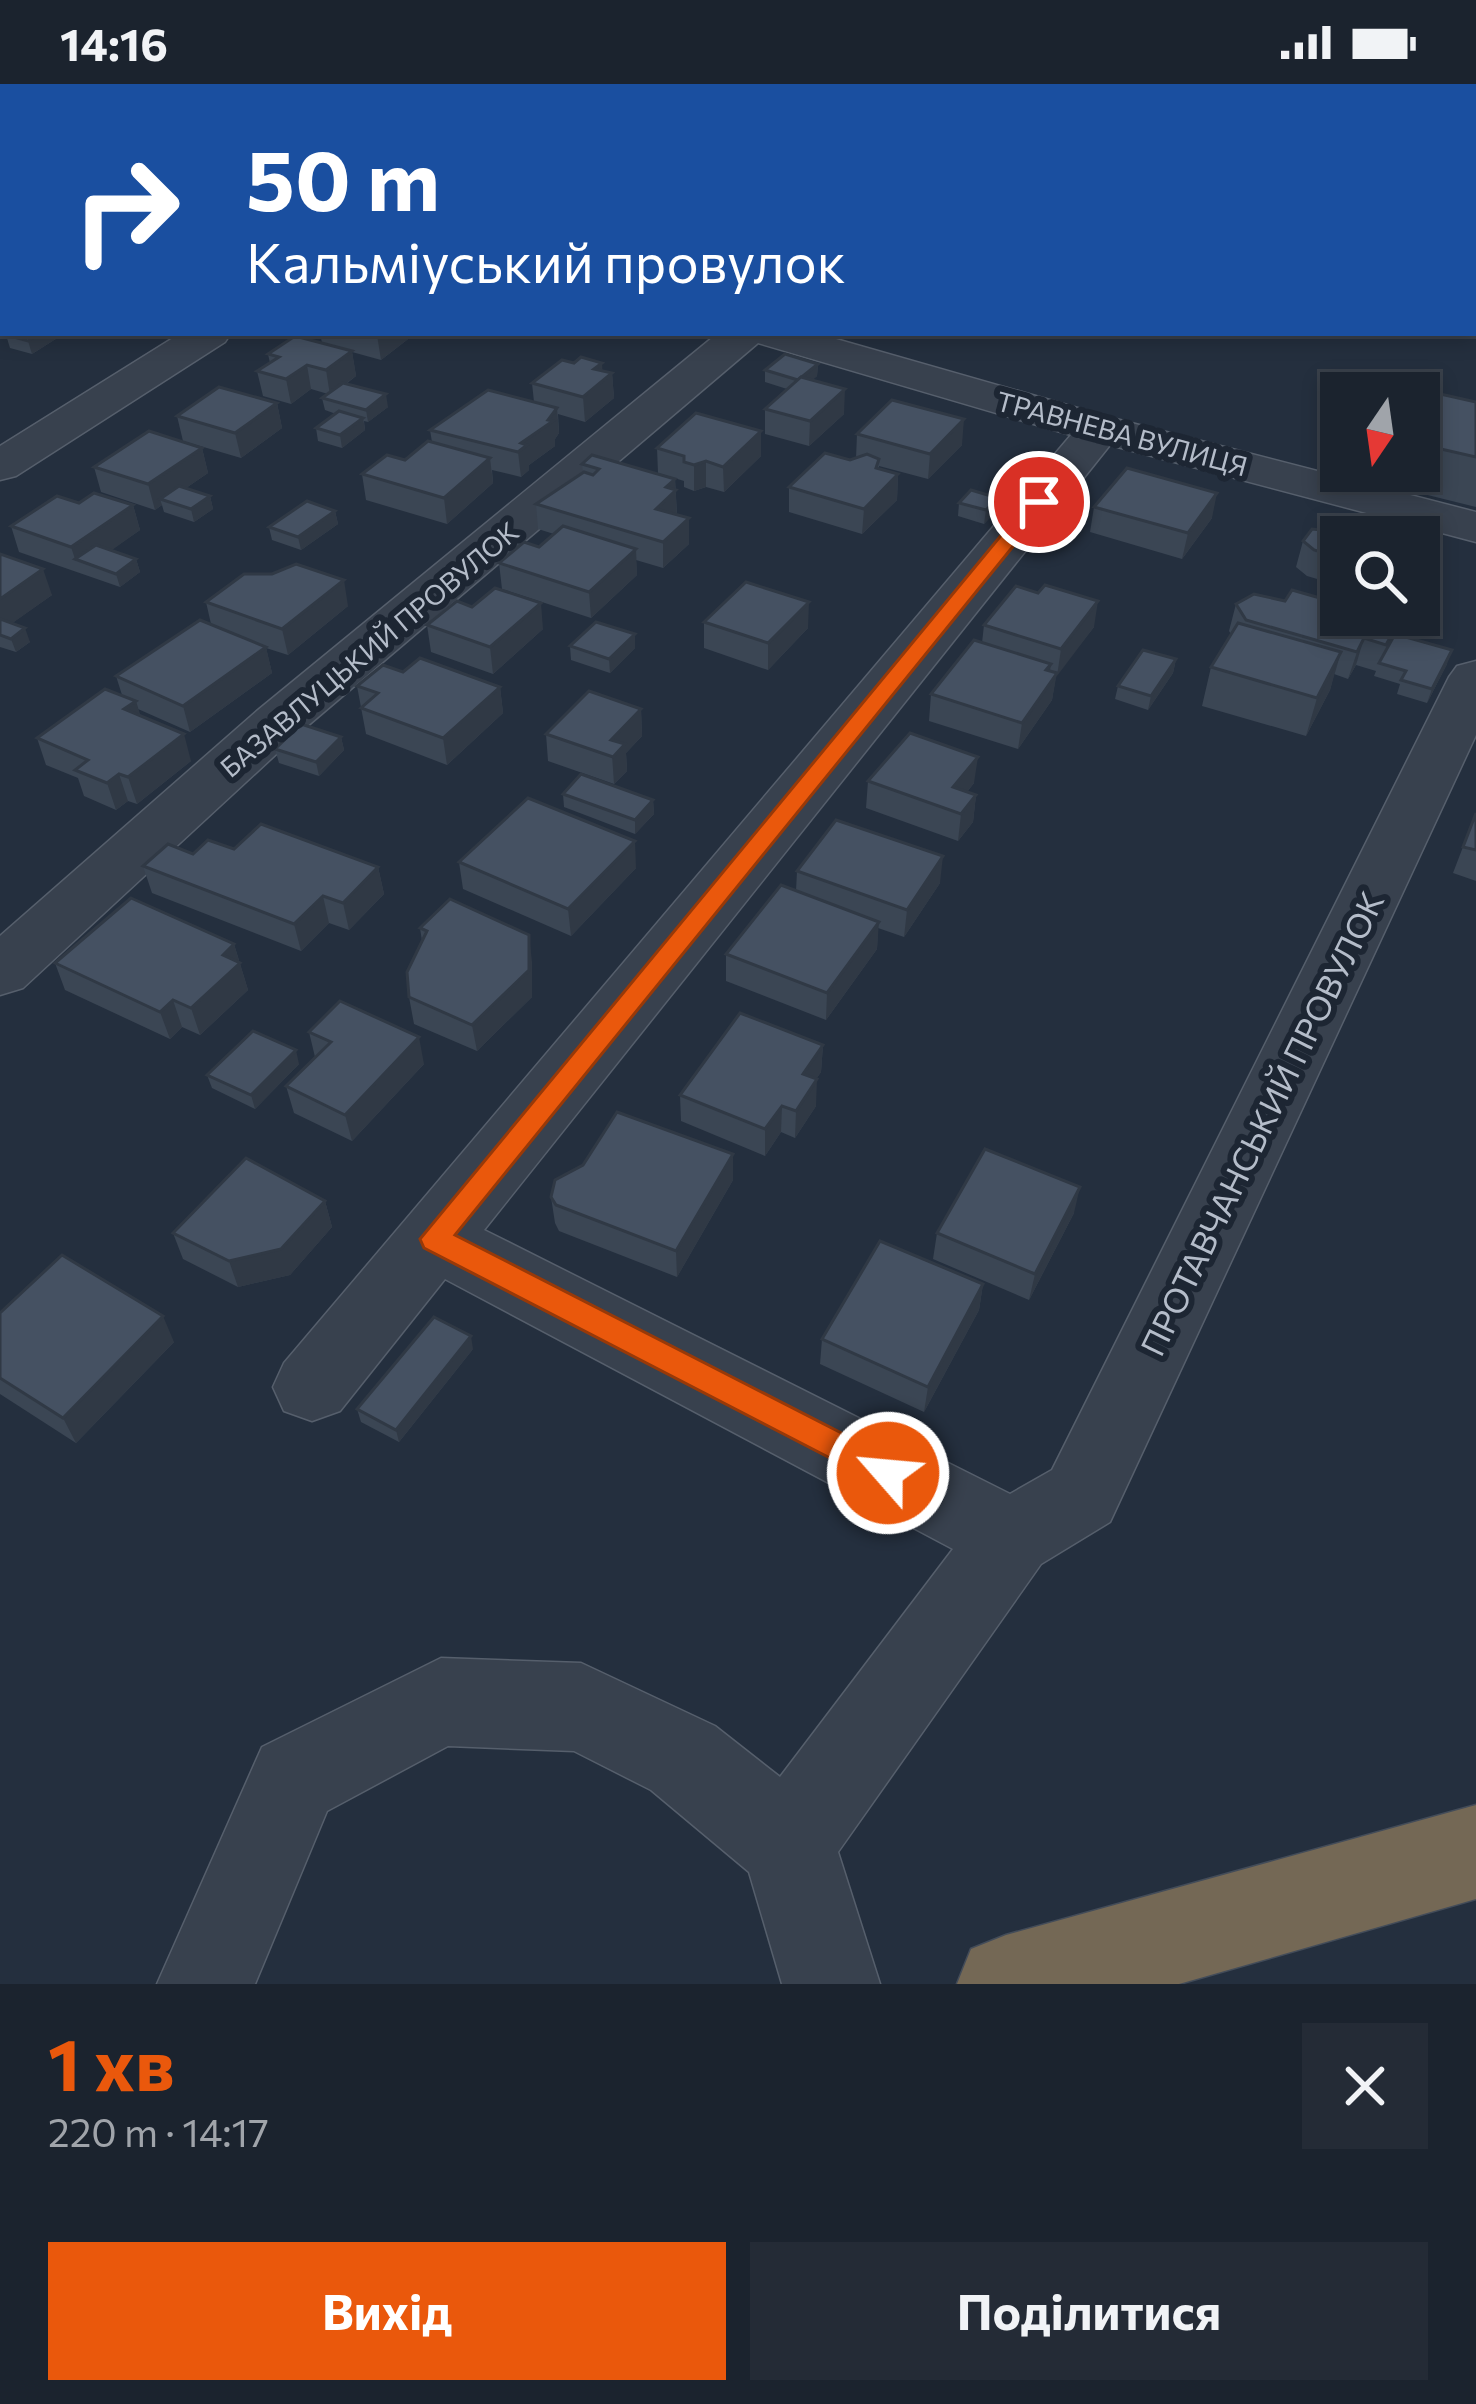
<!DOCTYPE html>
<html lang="uk">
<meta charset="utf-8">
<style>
body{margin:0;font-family:Commissioner,sans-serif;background:#242b36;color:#f1f3f6;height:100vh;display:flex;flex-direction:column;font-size:45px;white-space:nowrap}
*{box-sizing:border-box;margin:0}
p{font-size:39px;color:#a0a4aa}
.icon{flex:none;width:66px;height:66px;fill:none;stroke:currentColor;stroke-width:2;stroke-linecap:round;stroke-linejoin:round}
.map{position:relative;height:1900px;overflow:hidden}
.panel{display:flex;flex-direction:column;background:#1b232e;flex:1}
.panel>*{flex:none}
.top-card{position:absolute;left:0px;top:0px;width:1476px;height:252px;box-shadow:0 6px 18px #0003,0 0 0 3px #39404a;background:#1a4fa0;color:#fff;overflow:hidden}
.needle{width:78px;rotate:193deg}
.fabs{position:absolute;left:1320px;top:288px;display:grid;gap:24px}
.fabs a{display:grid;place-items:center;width:120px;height:120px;border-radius:0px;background:#1b232e;box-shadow:0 6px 18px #0003,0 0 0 3px #39404a;font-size:60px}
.pin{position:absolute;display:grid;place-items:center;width:102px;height:102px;color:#fff;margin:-51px;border:6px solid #fff;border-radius:50%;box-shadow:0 3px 12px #0007}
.me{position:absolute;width:132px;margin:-66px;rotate:297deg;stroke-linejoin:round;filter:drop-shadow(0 0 9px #0008)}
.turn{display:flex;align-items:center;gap:42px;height:252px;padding:0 48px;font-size:54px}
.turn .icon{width:156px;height:156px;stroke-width:2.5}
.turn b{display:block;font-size:84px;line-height:102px}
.round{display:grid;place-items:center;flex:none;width:126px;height:126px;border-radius:0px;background:#242b36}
.headline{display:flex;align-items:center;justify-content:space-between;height:204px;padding:0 48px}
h1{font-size:72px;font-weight:700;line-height:90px;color:#ea580c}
.primary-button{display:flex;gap:24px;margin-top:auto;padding:24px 48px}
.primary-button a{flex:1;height:138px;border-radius:0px;background:#ea580c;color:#fff;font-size:48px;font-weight:700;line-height:138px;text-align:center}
.primary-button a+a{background:#242b36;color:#f1f3f6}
.status{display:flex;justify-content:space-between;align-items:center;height:84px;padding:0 60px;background:#1b232e;direction:ltr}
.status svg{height:33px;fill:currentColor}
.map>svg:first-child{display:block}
</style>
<div class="status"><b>14:16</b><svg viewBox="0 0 49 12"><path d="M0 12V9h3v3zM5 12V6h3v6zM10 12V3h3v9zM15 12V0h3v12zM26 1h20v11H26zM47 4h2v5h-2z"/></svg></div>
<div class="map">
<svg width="1476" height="1900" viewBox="0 0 1476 1900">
<rect width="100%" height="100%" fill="#242f3e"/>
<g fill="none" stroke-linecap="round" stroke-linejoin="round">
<!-- minor casing -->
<g stroke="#565f6c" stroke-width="3">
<g id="minor">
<path d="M295 0H332L293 3Z"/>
<path d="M596 0H633L594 3Z"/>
<rect x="0" y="31" width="3" height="21"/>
<path d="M3 154V179L0 180V155Z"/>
<rect x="1473" y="167" width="3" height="24"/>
<path d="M181 249H231L225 258 16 392 0 396V362Z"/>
<path d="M718 249H815L1116 335 1476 428V458L1110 361 484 1146 1010 1410 1052 1386 1449 593 1457 582 1476 577V651L1110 1438 1041 1480 838 1768 880 1900H782L749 1788 651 1706 574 1667 448 1662 327 1727 255 1900H157L262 1663 441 1574 581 1579 715 1642 780 1693 953 1465 445 1195 340 1327 312 1337 284 1327 273 1303 284 1279 1071 351 758 259 298 650 23 904 0 911V852L258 626Z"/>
</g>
</g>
<!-- highway casing -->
<g stroke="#434c59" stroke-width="3">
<path id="highway" d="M1476 1721V1815L1179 1900H957L971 1865 1006 1851Z"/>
</g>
<!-- minor -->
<use href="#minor" fill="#38414e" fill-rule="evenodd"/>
<!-- highway -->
<use href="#highway" fill="#746855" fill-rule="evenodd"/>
</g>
<!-- wall -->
<g fill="#3b4654">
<path d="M192 0H265L257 3H206Z"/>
<path d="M425 0H553V3H435Z"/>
<path d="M677 0H724V3H680L677 2Z"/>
<path d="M1153 0H1421L1420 3H1170Z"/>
<path d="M1473 186H1476V241L1473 240Z"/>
<path d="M9 249H61L62 251 32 270 10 264 6 251Z"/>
<path d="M320 249H412V252L381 276 352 268 356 292 346 300 388 323 368 338 364 337 365 346 342 364 318 357 316 344 336 330 325 326 322 314 328 310 311 305 291 320 263 312 257 287 270 279 268 270 322 259Z"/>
<path d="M574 279H602V287L612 289 614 314 585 338 558 330 559 349 555 355V362L529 381V386L521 393 492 386 493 399 447 440 366 416 362 390 405 376 432 358 430 346 534 318 532 299Z"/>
<path d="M818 280 817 292 812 296 844 330 809 362 765 350V325L787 305 765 298V286Z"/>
<path d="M1419 309 1476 318V423L1355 393 1356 387H1419Z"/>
<path d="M277 319 282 344 241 374 183 357 177 332Z"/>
<path d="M761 347V372L724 408 706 403 694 407 684 403V397L658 389 657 364Z"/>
<path d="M857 350 962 361 928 395 879 382V385L898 390 897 416 862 450 789 428V403L856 374Z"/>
<path d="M202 364 208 389 186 404 210 412 213 425 194 438 164 428 162 421 155 426 101 408 94 383Z"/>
<path d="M582 380 675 395 677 430 689 434V460L663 484 636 476 637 491 591 534 502 505 499 479 539 463 554 450 538 445 536 420 583 389Z"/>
<path d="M998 414 996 427 984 440 958 432 959 419Z"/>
<path d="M79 419 133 421 140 446 111 466 136 475 140 488 120 503 19 468 11 442Z"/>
<path d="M1094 423 1212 434 1182 475 1090 448Z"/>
<path d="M335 427 338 440 301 466 272 456 269 443Z"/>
<path d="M1356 439 1408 453H1341V502L1307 492 1296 483 1303 457 1312 445 1350 449Z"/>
<path d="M0 470 52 511 12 539 30 558 16 568 0 563Z"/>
<path d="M206 518 348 522 288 571 266 564 272 589 190 648 138 625 140 632 191 677 137 720 128 717 116 726 84 712 78 694 46 681 37 654 122 611 116 592 211 540Z"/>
<path d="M1236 520 1399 537 1395 550 1447 580 1427 619 1397 610 1400 600 1374 592 1376 587 1356 581 1348 595 1334 590 1330 606 1306 652 1202 622 1211 583 1231 550 1229 547Z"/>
<path d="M472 523 543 545 493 590 431 568 427 541Z"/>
<path d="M704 538 808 544 768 586 704 564Z"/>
<path d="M984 541 1094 543 1056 591 1052 616 1018 665 929 637 931 610 982 559Z"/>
<path d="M570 562 635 564 610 589 571 576Z"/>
<path d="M1176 575 1173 589 1148 626 1115 615 1118 602Z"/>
<path d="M403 588 500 603 503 629 447 681 366 650 357 602Z"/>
<path d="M641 625 642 652 626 669 627 687 614 700 548 677 546 650Z"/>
<path d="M341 653 344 666 319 692 279 679 275 665Z"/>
<path d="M868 697 974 699 967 708 976 711 973 738 958 757 866 724Z"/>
<path d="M563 710 653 716 654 730 635 750 564 723Z"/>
<path d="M1476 729V797L1453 789Z"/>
<path d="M234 765 378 783 384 810 349 846 329 839 301 867 152 809 143 782 193 770Z"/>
<path d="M459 778 636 784 571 852 463 805Z"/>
<path d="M797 787 940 799 904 853 878 844 877 865 826 936 726 897V870L796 807Z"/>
<path d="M420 844 532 878V913L477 967 414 940 409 913 422 857Z"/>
<path d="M234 860 248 906 200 951 182 943 170 955 65 906 55 879Z"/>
<path d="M309 948 424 980 352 1057 294 1029 286 1002 315 973Z"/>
<path d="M823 961 821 988 816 995V1022L795 1054 781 1048 765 1072 681 1037 680 1011Z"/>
<path d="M299 980 255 1025 212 1004 207 991Z"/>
<path d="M733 1070V1096L677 1193 559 1147 555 1139 551 1113Z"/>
<path d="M325 1117 332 1143 290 1191 238 1203 183 1175 173 1149Z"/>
<path d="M1074 1129 1029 1216 933 1175 937 1149Z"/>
<path d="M983 1200 979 1226 924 1328 820 1280 822 1255Z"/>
<path d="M0 1229 174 1258 76 1359 0 1310Z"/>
<path d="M473 1265 399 1358 361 1338 357 1325Z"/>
</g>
<!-- shaded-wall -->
<g fill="#303945">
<path d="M237 0H265L257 3H238Z"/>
<path d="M41 249H61L62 251 32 270 28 257Z"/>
<path d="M380 249H412V252L381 276 377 251Z"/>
<path d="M352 267 356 292 330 311 326 286Z"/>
<path d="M602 279 603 297 612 289 614 314 585 338 583 313 594 285Z"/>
<path d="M818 280 817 292 798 308V296Z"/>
<path d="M307 281 311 305 291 320 286 295Z"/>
<path d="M845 305 844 330 809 362 810 337Z"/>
<path d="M386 310 388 323 368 338 366 326Z"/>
<path d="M277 319 282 344 241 374 235 349Z"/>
<path d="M557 324 559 349 555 355V362L529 381V386L521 393 518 368 521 359 548 336Z"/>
<path d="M363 334 365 346 342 364 340 351Z"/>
<path d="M964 335 962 361 928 395 930 370Z"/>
<path d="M761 347V372L724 408 723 383Z"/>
<path d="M202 364 208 389 167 417 160 415 162 421 155 426 148 400Z"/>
<path d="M490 374 493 399 447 440 444 414Z"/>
<path d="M706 377V403L694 407V381Z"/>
<path d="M898 390 897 416 862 450 864 425Z"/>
<path d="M675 395 677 432 656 425 666 403Z"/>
<path d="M1217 409 1212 434 1182 475 1188 449Z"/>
<path d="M210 412 213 425 194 438 191 425Z"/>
<path d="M998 414 996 427 984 440 986 426Z"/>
<path d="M133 421 140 446 91 481 75 475 71 463Z"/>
<path d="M335 427 338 440 301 466 298 453Z"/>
<path d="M689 434V460L663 484V458Z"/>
<path d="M1439 461 1431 487 1419 508V498Z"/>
<path d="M636 465 637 491 591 534 589 508Z"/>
<path d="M136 475 140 488 120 503 116 490Z"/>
<path d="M43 485 52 511 0 548V515Z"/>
<path d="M344 496 348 522 288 571 282 545Z"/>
<path d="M1098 517 1094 543 1057 592 1061 565Z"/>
<path d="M809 518 808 544 768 586V559Z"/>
<path d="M541 519 543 545 493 590 490 563Z"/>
<path d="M25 544 30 558 16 568 11 555Z"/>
<path d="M635 550V564L610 589 609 575Z"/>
<path d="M1364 554 1356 581 1348 595 1357 568Z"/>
<path d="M266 563 272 589 190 648 183 622Z"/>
<path d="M1452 566 1447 580 1427 619 1432 605Z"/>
<path d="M1341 568 1330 606 1306 652 1317 614Z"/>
<path d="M1176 575 1173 589 1148 626 1151 612Z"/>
<path d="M1051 580 1048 601 1057 589 1052 616 1018 665 1022 639Z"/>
<path d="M500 603 503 629 447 681 443 654Z"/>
<path d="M136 617 144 643 124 625Z"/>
<path d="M641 625 642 652 626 669 627 687 614 700 611 656Z"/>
<path d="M184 650 191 677 137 720 128 693Z"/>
<path d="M341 653 344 666 319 692 316 678Z"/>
<path d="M978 673 974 699 952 727 953 703Z"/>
<path d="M119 690 128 717 116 726 107 699Z"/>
<path d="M976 711 973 738 958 757 961 730Z"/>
<path d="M653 716 654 730 635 750V736Z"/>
<path d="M635 757 636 784 571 852 568 825Z"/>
<path d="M943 772 940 799 904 853 907 826Z"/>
<path d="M378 783 384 810 349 846 343 819Z"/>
<path d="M323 812 329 839 301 867 294 840Z"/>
<path d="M879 838 877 865 826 936 827 909Z"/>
<path d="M529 851 532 878V913L477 967 472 941Z"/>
<path d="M234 860 248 906 200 951 191 924 223 871Z"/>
<path d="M173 916 182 943 170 955 160 928Z"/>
<path d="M419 953 424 980 352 1057 345 1031Z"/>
<path d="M823 961 821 988 802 1017 803 990Z"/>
<path d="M296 966 299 980 255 1025 251 1011Z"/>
<path d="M817 995 816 1022 795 1054 796 1027Z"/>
<path d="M782 1022 781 1048 765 1072V1045Z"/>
<path d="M733 1070V1096L677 1193 676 1167Z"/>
<path d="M1080 1103 1074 1129 1029 1216 1035 1190Z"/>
<path d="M325 1117 332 1143 290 1191 238 1203 229 1177Z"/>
<path d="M983 1200 979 1226 924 1328 928 1303Z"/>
<path d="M163 1232 174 1258 76 1359 63 1334Z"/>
<path d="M471 1252 473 1265 399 1358 396 1346Z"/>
</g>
<!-- building -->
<g fill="#455162" stroke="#303945" stroke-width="3">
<path d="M153 0H175L187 3 150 2Z"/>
<path d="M476 0H522L526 2 471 3Z"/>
<path d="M729 0H795L791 3H724Z"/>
<path d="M1333 0H1413L1411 3H1351Z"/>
<path d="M0 61 3 62V79L0 80Z"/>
<rect x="1473" y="186" width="3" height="29"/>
<path d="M9 249H41L28 257 6 251Z"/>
<path d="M295 252 352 267 326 286 307 281 286 295 257 287 279 273 268 270Z"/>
<path d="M785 270 818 280 798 296 765 286Z"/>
<path d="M581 273 602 279 594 285 612 289 583 313 532 299 562 276 574 279Z"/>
<path d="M801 293 845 305 810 337 765 325Z"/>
<path d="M343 299 386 310 366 326 322 314Z"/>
<path d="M1396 300 1476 318V373L1419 360V309H1391Z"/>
<path d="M219 303 277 319 235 349 177 332Z"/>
<path d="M488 306 557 324 548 336 553 337 521 359 527 361 518 368 430 346Z"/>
<path d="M892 316 964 335 930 370 857 350Z"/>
<path d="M339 327 363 334 340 351 316 344Z"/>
<path d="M696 329 761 347 723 383 706 377 694 381 684 378V372L657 364Z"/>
<path d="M149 347 202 364 148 400 94 383Z"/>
<path d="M428 357 490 374 444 414 362 390 387 371 405 376Z"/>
<path d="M825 369 850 376 867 370 879 375 876 384 898 390 864 425 789 403Z"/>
<path d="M592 371 675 395 666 403 676 406 656 425 689 434 663 458 536 420 584 388 593 391 599 385 582 380Z"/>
<path d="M1127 384 1217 409 1188 449 1094 423Z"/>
<path d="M179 402 210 412 191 425 160 415Z"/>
<path d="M971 406 998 414 986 426 959 419Z"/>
<path d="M94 409 133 421 71 463 11 442 57 412 79 419Z"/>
<path d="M307 417 335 427 298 453 269 443Z"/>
<path d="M1356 439 1408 453H1341V474L1314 466 1303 457 1312 445 1350 449Z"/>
<path d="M563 442 636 465 589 508 499 479 524 458 539 463Z"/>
<path d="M1419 456 1439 461 1420 496 1419 495Z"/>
<path d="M96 461 136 475 116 490 75 475Z"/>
<path d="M0 470 43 485 0 515Z"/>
<path d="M296 480 344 496 282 545 206 518 244 490H272Z"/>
<path d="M746 498 809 518 768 559 704 538Z"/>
<path d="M1045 501 1098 517 1061 565 984 541 1016 502 1038 509Z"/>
<path d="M495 504 541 519 490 563 427 541 457 517 472 523Z"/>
<path d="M1292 506 1341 520V531H1379L1399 537 1386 561 1364 554 1357 568 1246 536 1236 520 1254 510 1285 517Z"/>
<path d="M0 535 25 544 11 555 0 551Z"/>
<path d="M200 536 266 563 183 622 116 592Z"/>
<path d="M596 538 635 550 609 575 570 562Z"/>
<path d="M1238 539 1341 568 1317 614 1211 583Z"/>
<path d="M1395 550 1452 566 1432 605 1401 596 1406 587 1379 579Z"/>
<path d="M974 556 1051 580 1046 586 1057 589 1022 639 931 610Z"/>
<path d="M1143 566 1176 575 1151 612 1118 602Z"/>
<path d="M420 574 500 603 443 654 361 624 378 609 357 602 383 581 403 588Z"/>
<path d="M105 605 136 617 124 625 184 650 128 693 119 690 107 699 75 686 88 676 37 654Z"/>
<path d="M589 607 641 625 611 656 625 660 613 673 546 650Z"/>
<path d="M301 640 341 653 316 678 275 665Z"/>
<path d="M910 649 978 673 953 703 976 711 961 730 868 697Z"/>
<path d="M581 690 653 716 635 736 563 710Z"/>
<path d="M528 714 635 757 568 825 459 778Z"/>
<path d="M1476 729V766L1463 763Z"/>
<path d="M836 736 943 772 907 826 797 787Z"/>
<path d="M261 740 378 783 343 819 323 812 294 840 143 782 168 760 193 770 208 756 234 765Z"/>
<path d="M781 801 879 838 827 909 726 870Z"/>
<path d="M131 814 234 860 223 871 240 879 191 924 173 916 160 928 55 879Z"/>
<path d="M450 815 529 851V886L472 941 409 913 407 888 427 847 420 844Z"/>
<path d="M340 917 419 953 345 1031 286 1002 331 958 309 948Z"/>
<path d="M740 929 823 961 803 990 817 995 796 1027 782 1022 765 1045 680 1011Z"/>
<path d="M253 947 296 966 251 1011 207 991Z"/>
<path d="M617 1028 733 1070 676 1167 556 1121 551 1113 555 1096 583 1081Z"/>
<path d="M985 1065 1080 1103 1035 1190 937 1149Z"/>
<path d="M246 1074 325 1117 281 1165 229 1177 173 1149Z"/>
<path d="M880 1157 983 1200 928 1303 822 1255Z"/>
<path d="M62 1171 163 1232 63 1334 0 1294V1229Z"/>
<path d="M434 1233 471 1252 396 1346 357 1325Z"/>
</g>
<!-- route -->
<path fill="#ea580c" stroke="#983908" stroke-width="3" d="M1032 414 1049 418 455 1151 900 1379 905 1389 900 1400 888 1404 424 1164 420 1155Z"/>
<g text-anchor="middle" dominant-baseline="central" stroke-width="12" stroke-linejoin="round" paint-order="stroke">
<!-- far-street labels -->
<g font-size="27" fill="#b4bcc9" stroke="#1d2633">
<text transform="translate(1122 349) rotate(15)">ТРАВНЕВА ВУЛИЦЯ</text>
<text transform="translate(369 565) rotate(-40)">БАЗАВЛУЦЬКИЙ ПРОВУЛОК</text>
</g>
<!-- street labels -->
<g font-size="33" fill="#b4bcc9" stroke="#1d2633">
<text transform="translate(1261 1039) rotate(-64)">ПРОТАВЧАНСЬКИЙ ПРОВУЛОК</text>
</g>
</g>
</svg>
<div class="fabs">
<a><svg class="needle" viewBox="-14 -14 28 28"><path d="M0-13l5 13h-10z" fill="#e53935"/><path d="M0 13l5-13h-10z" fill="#a0a4aa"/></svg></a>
<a><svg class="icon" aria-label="search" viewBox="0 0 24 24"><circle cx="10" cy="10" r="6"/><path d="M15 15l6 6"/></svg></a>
</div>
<div class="pin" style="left:1039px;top:418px;background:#d93025"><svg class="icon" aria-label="arrive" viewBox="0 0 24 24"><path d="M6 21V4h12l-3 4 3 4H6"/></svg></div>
<svg class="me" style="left:888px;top:1389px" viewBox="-20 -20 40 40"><circle r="17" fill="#ea580c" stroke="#fff" stroke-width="3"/><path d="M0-11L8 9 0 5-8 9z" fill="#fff"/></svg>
<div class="top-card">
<div class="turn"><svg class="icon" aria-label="right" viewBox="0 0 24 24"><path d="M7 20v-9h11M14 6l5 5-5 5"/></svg><div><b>50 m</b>Кальміуський провулок</div></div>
</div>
</div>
<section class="panel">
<div class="headline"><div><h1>1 хв</h1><p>220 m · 14:17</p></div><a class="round"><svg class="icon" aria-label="close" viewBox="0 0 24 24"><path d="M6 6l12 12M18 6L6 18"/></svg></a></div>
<div class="primary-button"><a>Вихід</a><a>Поділитися</a></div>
</section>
